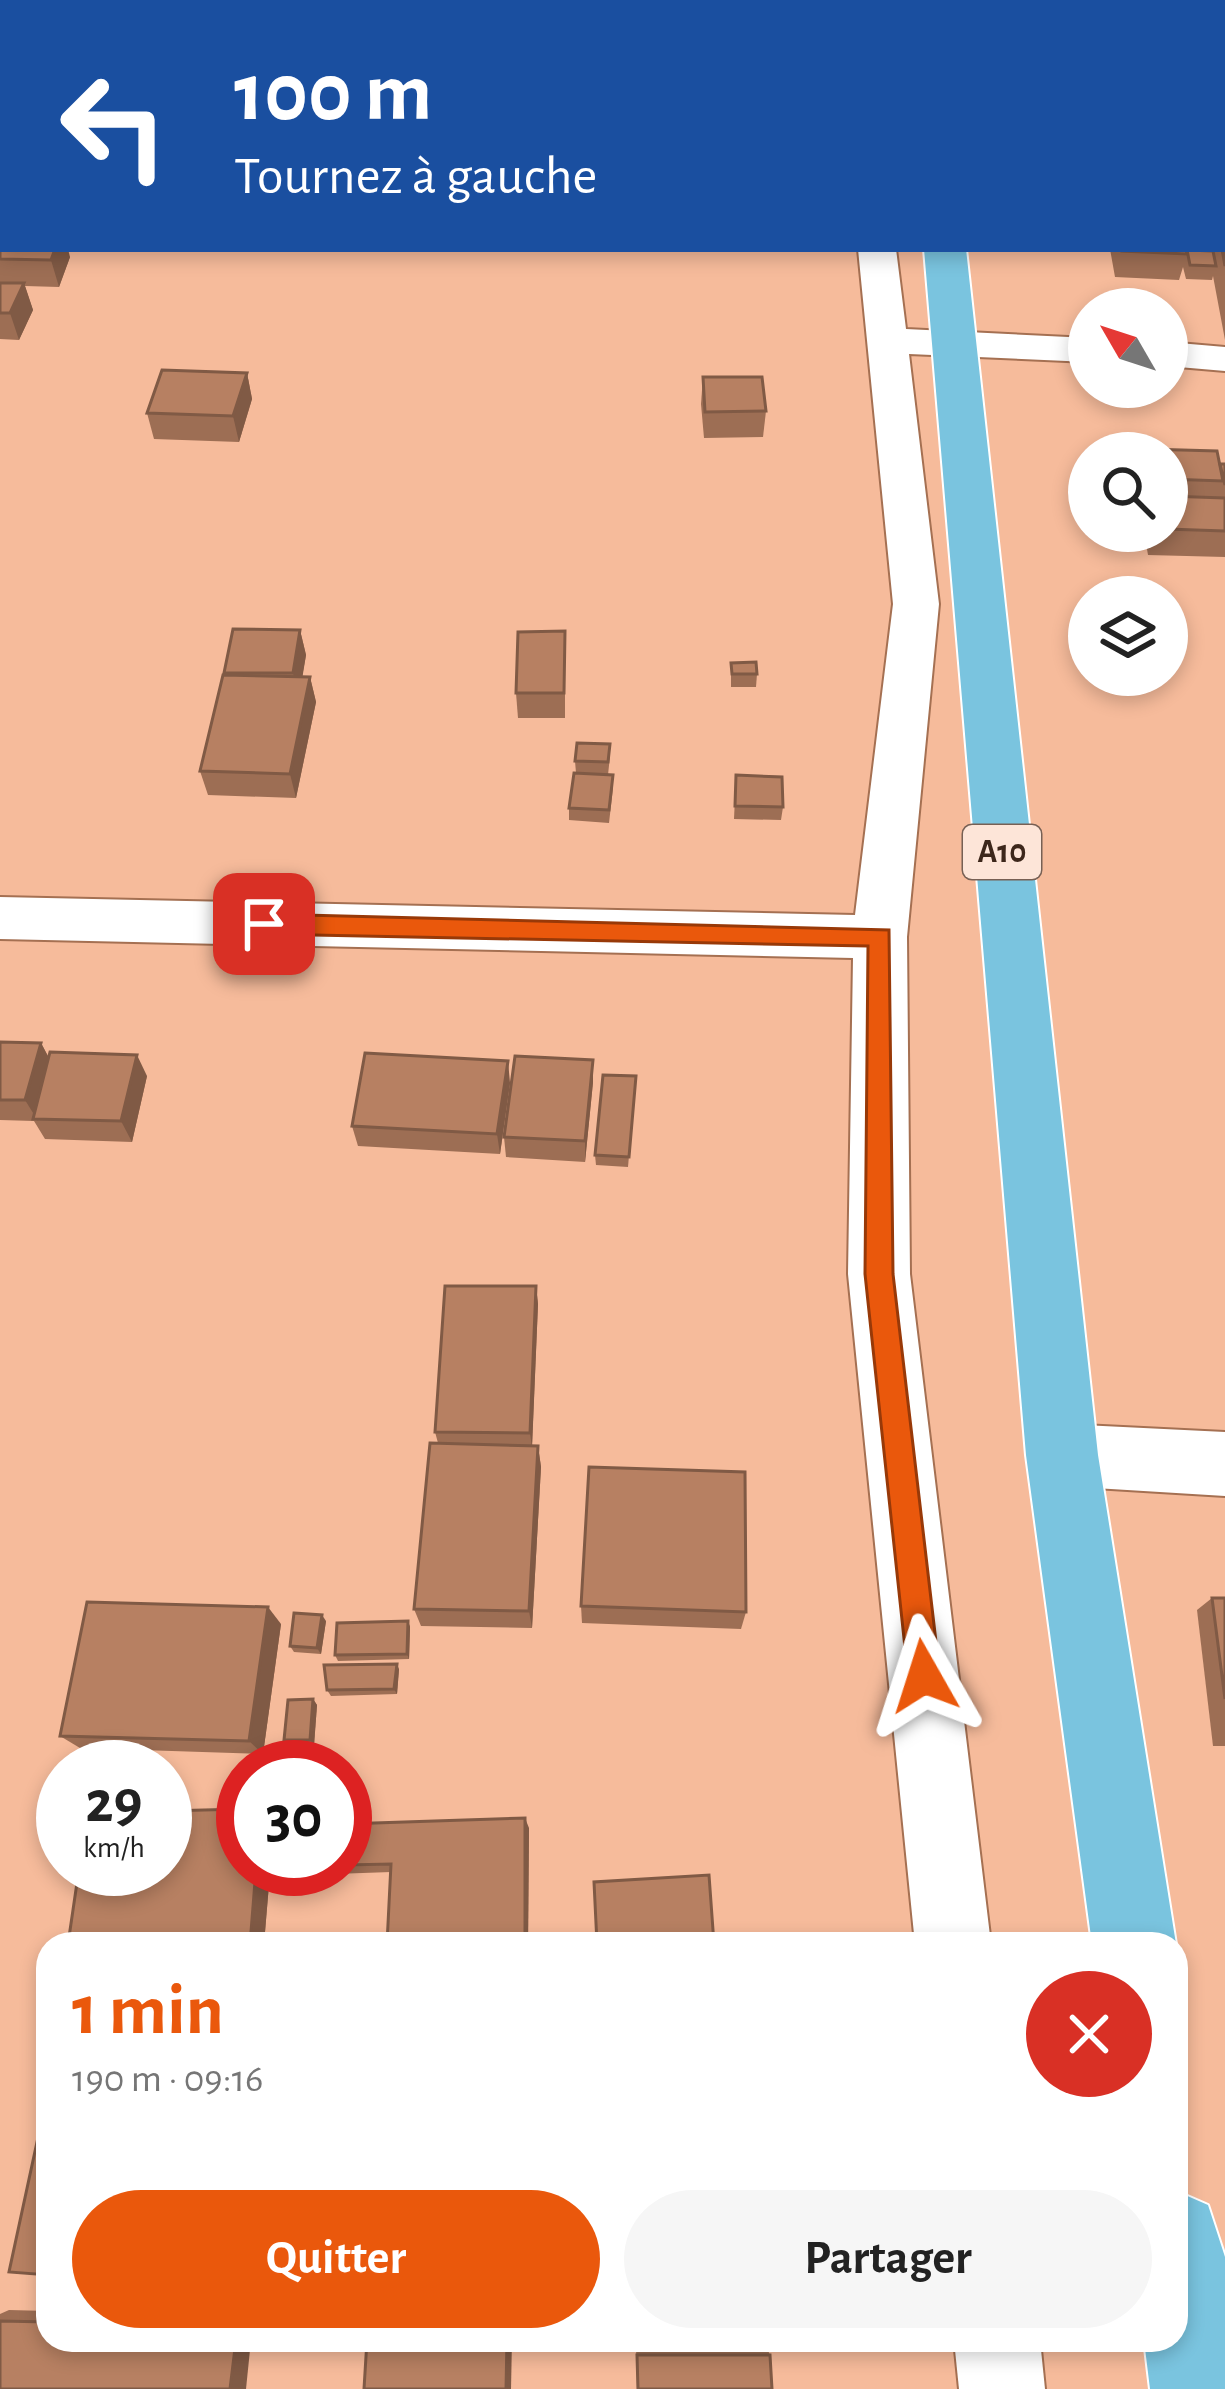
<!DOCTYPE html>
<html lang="fr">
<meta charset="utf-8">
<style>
body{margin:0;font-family:"Alegreya Sans",sans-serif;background:#f6f6f6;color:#222;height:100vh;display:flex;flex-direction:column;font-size:45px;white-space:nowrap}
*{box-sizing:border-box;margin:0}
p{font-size:39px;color:#767676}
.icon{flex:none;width:66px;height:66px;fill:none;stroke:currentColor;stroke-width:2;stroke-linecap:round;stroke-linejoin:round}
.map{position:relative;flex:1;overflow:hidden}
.side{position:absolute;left:36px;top:1932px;width:1152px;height:420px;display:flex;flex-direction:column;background:#fff;border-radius:36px;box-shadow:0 6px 18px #0003}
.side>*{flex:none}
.hud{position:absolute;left:0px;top:0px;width:1227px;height:252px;box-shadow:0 6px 18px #0003;background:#1a4fa0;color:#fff;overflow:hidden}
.needle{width:78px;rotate:309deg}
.controls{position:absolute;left:1068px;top:288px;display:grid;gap:24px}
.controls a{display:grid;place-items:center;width:120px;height:120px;border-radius:50%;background:#fff;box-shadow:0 6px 18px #0003;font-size:60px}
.speed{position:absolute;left:36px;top:1740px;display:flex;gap:24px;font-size:60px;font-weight:700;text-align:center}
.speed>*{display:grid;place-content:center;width:156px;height:156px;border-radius:50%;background:#fff;box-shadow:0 6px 18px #0003;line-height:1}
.speed small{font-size:30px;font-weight:400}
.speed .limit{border:18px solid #d22;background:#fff;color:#111}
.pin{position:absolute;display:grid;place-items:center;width:102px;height:102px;color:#fff;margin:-51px;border-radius:24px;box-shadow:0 6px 18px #0006}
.me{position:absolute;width:132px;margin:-66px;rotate:354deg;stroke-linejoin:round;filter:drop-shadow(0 0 9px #0008)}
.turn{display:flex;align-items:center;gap:42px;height:252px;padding:0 36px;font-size:54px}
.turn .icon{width:156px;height:156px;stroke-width:2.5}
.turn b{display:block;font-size:84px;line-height:102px}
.round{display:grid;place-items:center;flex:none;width:126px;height:126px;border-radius:63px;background:#f6f6f6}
.head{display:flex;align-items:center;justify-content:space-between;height:204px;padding:0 36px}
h1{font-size:72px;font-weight:700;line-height:90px;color:#ea580c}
.action{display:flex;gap:24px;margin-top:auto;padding:24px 36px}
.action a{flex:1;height:138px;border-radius:72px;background:#ea580c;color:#fff;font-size:48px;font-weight:700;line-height:138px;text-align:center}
.action a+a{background:#f6f6f6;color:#222}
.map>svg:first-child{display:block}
</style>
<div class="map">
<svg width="1225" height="2389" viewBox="0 0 1225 2389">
<rect width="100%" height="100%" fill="#f6bb9b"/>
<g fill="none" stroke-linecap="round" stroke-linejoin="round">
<!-- minor casing -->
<g stroke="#a57052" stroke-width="4">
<g id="minor">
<path d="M350 0H459L462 3H353Z"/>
<path d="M681 0H719L722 3H684Z"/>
<path d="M843 0H877L878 3H844Z"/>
<path d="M858 249H896L906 329 1089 338V362L909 354 939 604 907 937 910 1274 991 1944H915L848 1274 853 958 0 939V897L855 915 893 604Z"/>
<path d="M1167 342 1225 347V371L1167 366Z"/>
<path d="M1062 1424 1225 1432V1496L1062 1486 1039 1477 1029 1455 1039 1433Z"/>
<path d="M954 2340H1040L1045 2389H959Z"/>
</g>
</g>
<!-- major casing -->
<g stroke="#fff" stroke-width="4">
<g id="major">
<rect x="908" y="0" width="36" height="3"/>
<path d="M924 249H966L1098 1455 1176 1944V1945L1092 1944 1026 1455Z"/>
<path d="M1176 2191 1208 2205 1225 2257V2389H1150L1144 2340H1176Z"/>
</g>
</g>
<!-- minor -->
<use href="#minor" fill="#fff" fill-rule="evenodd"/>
<!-- major -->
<use href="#major" fill="#7ac4df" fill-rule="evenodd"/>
</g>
<!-- wall -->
<g fill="#9d6e54">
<rect x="0" y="10" width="3" height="44"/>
<path d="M1225 199V340L1213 276 1212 280 1186 279 1183 267 1179 280 1115 277 1110 249H1207L1206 251H1209L1208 249H1224Z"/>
<path d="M0 230 70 257 59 287 25 286 33 310 19 340 0 339Z"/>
<path d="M247 373 252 399 239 442 154 439 147 413Z"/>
<path d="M703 377 766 411 763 437 704 438 701 404Z"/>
<path d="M1146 449 1225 464V557L1148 555 1144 531H1167V453H1145Z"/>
<path d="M300 630 306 655 302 677H310L316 702 296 798 208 795 200 771 224 673Z"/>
<path d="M565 631V718H518L516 693Z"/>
<path d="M731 663 757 674 756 687H731Z"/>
<path d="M610 756 608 775 613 788 609 823 569 820V808L576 773 575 761Z"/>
<path d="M736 775 783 807 781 820 734 819Z"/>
<path d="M0 1042 41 1043 49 1058 147 1076 132 1142 45 1139 34 1121 0 1120Z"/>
<path d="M636 1076 628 1167 596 1165 595 1155Z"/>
<path d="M593 1082 585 1162 506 1157 504 1137Z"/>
<path d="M510 1083 500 1154 358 1146 352 1126Z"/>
<path d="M536 1286 538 1304 532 1445 538 1446 541 1467 532 1628 421 1626 414 1609 438 1443 435 1432Z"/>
<path d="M1212 1598H1225V1746H1213L1197 1610Z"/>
<path d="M581 1606 746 1612 741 1629 582 1623Z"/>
<path d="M326 1621 321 1654 294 1652 290 1646Z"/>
<path d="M408 1621 410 1627 409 1659 338 1661 335 1655Z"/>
<path d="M281 1624 263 1754 80 1748 60 1736Z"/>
<path d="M399 1669 397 1694 331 1696 327 1690Z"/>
<path d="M313 1699 317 1705 314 1745H289L284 1740Z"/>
<path d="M345 1824 529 1828 528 1944H387L391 1872 277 1876 270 1872 264 1944H68L78 1871 74 1869H345Z"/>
<path d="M9 2310 48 2311V2340L0 2389V2314Z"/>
<path d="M636 2346H766L770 2355 637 2389Z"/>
</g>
<!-- shaded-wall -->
<g fill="#805a45">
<path d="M55 249H68L70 257 59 287 51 260Z"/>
<path d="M24 283 33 310 19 340 10 313Z"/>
<path d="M247 373 252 399 239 442 233 416Z"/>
<path d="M300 630 306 655 299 698 293 673Z"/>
<path d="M310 677 316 702 296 798 290 774Z"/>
<path d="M41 1043 52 1064 38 1121 25 1100Z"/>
<path d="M137 1055 147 1076 132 1142 121 1121Z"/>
<path d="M593 1060V1082L585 1162V1141Z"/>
<path d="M508 1061 510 1083 500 1154 497 1134Z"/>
<path d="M536 1286 538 1304 532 1448 530 1433Z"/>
<path d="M538 1446 541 1467 532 1628 529 1611Z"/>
<path d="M268 1607 281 1624 263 1754 249 1741Z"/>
<path d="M322 1615 326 1621 321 1654 317 1648Z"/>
<path d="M408 1621 410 1627 409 1659 407 1654Z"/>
<path d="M397 1664 399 1669 397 1694 394 1689Z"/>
<path d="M313 1699 317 1705 314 1745 310 1740Z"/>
<path d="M525 1818 529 1828 528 1944H525Z"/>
<path d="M256 1869H265L270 1872 264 1944H250Z"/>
<path d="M236 2340H251L246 2389H230Z"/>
<path d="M507 2340H512L511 2389H506Z"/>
</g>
<!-- building -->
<g fill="#b78062" stroke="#805a45" stroke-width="3">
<path d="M1167 0H1204L1205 3H1167Z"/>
<rect x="0" y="10" width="3" height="19"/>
<path d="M1224 199H1225V266L1222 249H1224Z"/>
<path d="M0 230H3V249H55L51 260 0 259Z"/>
<path d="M1122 249H1186L1187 254 1122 251Z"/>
<path d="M1187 250 1213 251 1216 266 1190 265Z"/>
<path d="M0 283H24L10 313H0Z"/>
<path d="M162 370 247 373 233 416 147 413Z"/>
<path d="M703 377H762L766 411 705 412Z"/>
<path d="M1146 449 1217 451 1223 481 1167 479V453H1147Z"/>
<path d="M1220 464H1225V485Z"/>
<path d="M1167 496 1225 498V531L1167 529Z"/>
<path d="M233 629 300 630 293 673H224Z"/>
<path d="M565 631 564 693H516L518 632Z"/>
<path d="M756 662 757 674H732L731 663Z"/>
<path d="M223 675 310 677 290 774 200 771Z"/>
<path d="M577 743 610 744 608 762 575 761Z"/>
<path d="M574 773 613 775 609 810 569 808Z"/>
<path d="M736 775 782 777 783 807 735 806Z"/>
<path d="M0 1042 41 1043 25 1100H0Z"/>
<path d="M50 1052 137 1055 121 1121 33 1119Z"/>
<path d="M365 1053 508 1061 497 1134 352 1126Z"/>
<path d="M515 1056 593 1060 585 1141 504 1137Z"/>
<path d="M603 1075 636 1076 629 1157 595 1155Z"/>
<path d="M445 1286H536L530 1433 435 1432Z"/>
<path d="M430 1443 538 1446 529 1611 414 1609Z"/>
<path d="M589 1467 745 1472 746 1612 581 1606Z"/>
<path d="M1212 1598H1225V1699Z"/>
<path d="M87 1602 268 1607 249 1741 60 1736Z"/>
<path d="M294 1613 322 1615 317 1648 290 1646Z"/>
<path d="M408 1621 407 1654 335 1655 337 1623Z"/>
<path d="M397 1664 394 1689 327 1690 324 1665Z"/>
<path d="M313 1699 310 1740H284L288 1700Z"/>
<path d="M243 1809V1869H256L250 1944H68L79 1869H165V1811Z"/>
<path d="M525 1818V1944H387L391 1864 345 1865V1824Z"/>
<path d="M63 1830V1863H58Z"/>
<path d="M709 1875 714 1944H597L594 1882Z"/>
<path d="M48 2091V2275L9 2272Z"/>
<path d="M0 2321 48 2322V2340H236L230 2389H0Z"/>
<path d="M367 2340H507L506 2389H364Z"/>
<path d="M637 2355H770L772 2389H638Z"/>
</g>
<!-- route -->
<path fill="#ea580c" stroke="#983908" stroke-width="3" d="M264 914 889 930 893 1274 940 1676 935 1687 924 1692 912 1687 908 1676 865 1274 868 946 264 934 252 924Z"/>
<g text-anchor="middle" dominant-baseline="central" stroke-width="10" stroke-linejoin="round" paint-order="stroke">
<!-- shield labels -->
<rect fill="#fde5d8" stroke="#776054" stroke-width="3" x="963" y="825" width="78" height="54" rx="9"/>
<g font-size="33" font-weight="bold" fill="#3d271b">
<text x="1002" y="852">A10</text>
</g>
</g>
</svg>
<div class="controls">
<a><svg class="needle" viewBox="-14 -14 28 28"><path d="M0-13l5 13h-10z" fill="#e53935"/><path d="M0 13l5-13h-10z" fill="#767676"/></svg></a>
<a><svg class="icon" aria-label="search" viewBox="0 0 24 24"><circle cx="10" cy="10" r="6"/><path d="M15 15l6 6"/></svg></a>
<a><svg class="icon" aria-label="layers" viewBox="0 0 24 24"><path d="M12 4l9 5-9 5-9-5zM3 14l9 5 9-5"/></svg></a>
</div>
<div class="speed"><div>29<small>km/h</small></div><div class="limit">30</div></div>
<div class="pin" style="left:264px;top:924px;background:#d93025"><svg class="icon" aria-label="arrive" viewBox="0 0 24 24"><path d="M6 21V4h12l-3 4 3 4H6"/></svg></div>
<svg class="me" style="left:924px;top:1676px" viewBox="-20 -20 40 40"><path d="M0-17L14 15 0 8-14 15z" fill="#ea580c" stroke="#fff" stroke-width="4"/></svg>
<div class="hud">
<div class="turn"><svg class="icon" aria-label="left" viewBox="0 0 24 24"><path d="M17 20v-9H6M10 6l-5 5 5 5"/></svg><div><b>100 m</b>Tournez à gauche</div></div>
</div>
<section class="side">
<div class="head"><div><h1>1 min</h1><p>190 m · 09:16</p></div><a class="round" style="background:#d93025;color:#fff"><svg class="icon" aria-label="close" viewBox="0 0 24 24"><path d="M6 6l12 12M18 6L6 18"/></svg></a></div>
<div class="action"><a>Quitter</a><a>Partager</a></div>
</section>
</div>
